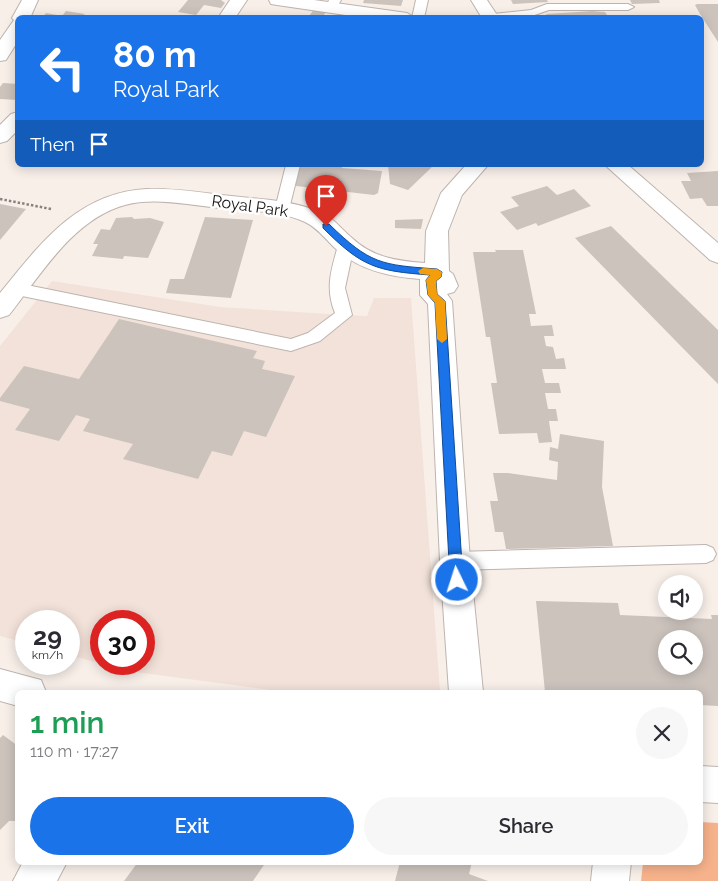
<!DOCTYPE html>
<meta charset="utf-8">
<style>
body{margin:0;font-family:Raleway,sans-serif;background:#f7f7f7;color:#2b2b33;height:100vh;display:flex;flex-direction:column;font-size:19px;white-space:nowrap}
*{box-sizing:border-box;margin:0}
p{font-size:16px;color:#7c7c81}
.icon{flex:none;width:28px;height:28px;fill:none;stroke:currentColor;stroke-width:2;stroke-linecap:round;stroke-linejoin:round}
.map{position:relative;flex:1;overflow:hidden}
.side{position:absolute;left:15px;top:690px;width:688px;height:175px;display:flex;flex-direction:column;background:#fff;border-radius:8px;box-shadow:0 2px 12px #0003}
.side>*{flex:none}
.top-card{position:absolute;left:15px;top:15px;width:689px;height:152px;border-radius:8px;box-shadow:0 2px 12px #0003;background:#1a73e8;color:#fff;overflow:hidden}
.tools{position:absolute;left:658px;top:575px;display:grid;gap:10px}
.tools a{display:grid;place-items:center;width:45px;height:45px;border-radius:50%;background:#fff;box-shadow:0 2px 12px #0003;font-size:25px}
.speed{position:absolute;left:15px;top:610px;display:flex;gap:10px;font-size:25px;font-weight:700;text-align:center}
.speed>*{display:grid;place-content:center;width:65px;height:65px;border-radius:50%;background:#fff;box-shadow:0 2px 12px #0003;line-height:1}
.speed small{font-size:12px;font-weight:400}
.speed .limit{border:8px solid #d22;background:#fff;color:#111}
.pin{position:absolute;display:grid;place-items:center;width:42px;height:42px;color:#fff;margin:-51px -21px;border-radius:50% 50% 50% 0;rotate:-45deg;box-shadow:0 0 5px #0007}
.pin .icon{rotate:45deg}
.me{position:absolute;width:55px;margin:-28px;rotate:356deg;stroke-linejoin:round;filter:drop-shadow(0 0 4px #0008)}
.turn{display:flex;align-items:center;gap:18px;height:105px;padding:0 15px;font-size:22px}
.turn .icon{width:65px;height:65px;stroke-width:2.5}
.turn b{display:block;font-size:35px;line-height:42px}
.then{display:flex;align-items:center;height:48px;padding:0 15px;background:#0003;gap:10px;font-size:19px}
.round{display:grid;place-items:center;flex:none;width:52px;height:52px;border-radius:26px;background:#f7f7f7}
.head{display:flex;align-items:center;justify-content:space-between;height:85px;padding:0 15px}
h1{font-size:30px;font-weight:600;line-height:38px;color:#1e9e55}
.primary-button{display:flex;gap:10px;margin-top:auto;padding:10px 15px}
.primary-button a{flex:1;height:58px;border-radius:30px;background:#1a73e8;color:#fff;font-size:20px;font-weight:600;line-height:58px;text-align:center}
.primary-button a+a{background:#f7f7f7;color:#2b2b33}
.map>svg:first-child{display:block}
</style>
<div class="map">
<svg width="718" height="881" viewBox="0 0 718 881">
<rect width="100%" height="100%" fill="#f8efe9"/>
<!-- built -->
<path fill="#f3e2d9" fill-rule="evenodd" d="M52 281 220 307 344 315 367 316 374 298H411L440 692H286L128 671 69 655V621H26V643L0 636V346ZM101 621H144V664H101Z"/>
<!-- green -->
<path fill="#f6b28b" d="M700 822 718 823V881H641L643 863 700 862Z"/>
<!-- building -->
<g fill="#ccc3bd" fill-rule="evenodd">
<path d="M188 0H221L225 3 221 8 204 5 196 15 178 12Z"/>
<path d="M364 0H403L401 6 363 3Z"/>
<path d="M511 0H547L548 2 513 4Z"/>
<path d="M630 0H659L660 3 632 4Z"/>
<path d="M697 4H718V42L700 14 695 5Z"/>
<path d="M315 8 327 10 322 18 309 16Z"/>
<path d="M66 11 85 14 82 16 85 18H42L46 13 62 16Z"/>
<path d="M592 11 605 12 609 18H548L546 14Z"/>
<path d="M3 83 18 84V100L0 99V87Z"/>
<path d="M299 165 342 166V168L382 171 378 193 374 195 296 186 293 182Z"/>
<path d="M388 165H434L408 190 390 184Z"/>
<path d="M718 171V206H707L702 198 690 199 681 181H691L687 173Z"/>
<path d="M547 186 557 195 574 189 591 206 538 226 536 223 517 230 500 212 519 206 511 197Z"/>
<path d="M0 204 26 209 0 240Z"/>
<path d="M132 217 134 219 150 218 164 222 148 258 124 256 123 259 92 256 98 244H93L101 229 110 230 116 218Z"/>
<path d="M205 217 253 220 231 298 166 293 170 279H184Z"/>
<path d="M423 219 421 229 395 228V220Z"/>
<path d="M611 226 718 330V384L575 238Z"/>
<path d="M495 250H523L536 314H529L531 326 552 325 554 336H544L546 346 553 347 556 359 564 358 566 369H542L545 383H559L561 393H545L548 409H556L558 421H549L552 442 539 443 537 433 499 434 491 383H497L490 337H486L473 252H496Z"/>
<path d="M119 319 257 351 253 358 265 361 262 369 295 376 266 437 244 431 232 456 212 451 198 479 123 459 133 444 83 431 90 419 76 415 59 441 15 430 30 409 0 401V398L24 366 79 379Z"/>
<path d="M560 434 604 441 602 487 613 546 506 549 503 532H495L490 501H498L493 473H508L557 480 558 462 549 460 550 447 558 449Z"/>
<path d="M536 601 618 603 620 615 712 619 711 615H718V706L700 705V692H545ZM666 639H694V666H666Z"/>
<path d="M3 735 18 746V821H9L0 830V738Z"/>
<path d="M138 862H266L253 881H124Z"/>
<path d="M400 862H472L469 874 488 881H395Z"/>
</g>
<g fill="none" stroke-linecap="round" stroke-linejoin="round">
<!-- lane casing -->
<g stroke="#beb4af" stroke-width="2">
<g id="lane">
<path d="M329 0H341L336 9H328L326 7Z"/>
<path d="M416 0H428L424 18H412Z"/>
<path d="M547 4H628L634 7 628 10H549L526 18H487L493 14 531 10Z"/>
<path d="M286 165H300L289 209 282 214 275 209Z"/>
<path d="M346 241 351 242 354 246 345 288 352 315 320 341 291 351 17 295 11 293 9 289 11 285 17 283 291 339 308 333 335 313C325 289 331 270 338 246L341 242Z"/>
<path d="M706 545 713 548 716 554 713 560 706 563 455 570 448 567 445 561 448 555 455 552Z"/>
</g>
</g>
<!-- street casing -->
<g stroke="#beb4af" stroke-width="2">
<g id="street">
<path d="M22 0H38L30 18H18V41L6 60 0 61V40L14 20 12 18Z"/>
<path d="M230 0H247L235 18H218Z"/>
<path d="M269 0H314L407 13 415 18H366L277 5 271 4Z"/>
<path d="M471 0H487L499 18H482Z"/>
<path d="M18 112V130L7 141 0 143V125L11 114Z"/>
<path d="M466 165H488L462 195 448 231 449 271 453 274 458 286 454 292 447 294 452 301 470 561 483 692H449L440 561 428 304 420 295V279C390 277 359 270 336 249 326 240 318 228 305 222 279 210 247 211 219 208 189 205 155 197 125 205 73 219 40 276 9 315L0 318V293C40 244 78 192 147 189 172 188 197 192 222 195 255 199 289 199 320 212 333 217 341 229 352 238 373 258 398 261 425 263L426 231 441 193Z"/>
<path d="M605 165H628L718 243V263L710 260Z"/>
<path d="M0 669 41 680 46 692H18V706L0 701Z"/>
<path d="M700 766 718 767V803L700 802Z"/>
<path d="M23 862H67L57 881H13Z"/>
<path d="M593 862H631L629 881H591Z"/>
</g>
</g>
<!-- path -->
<path stroke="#89837f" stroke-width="2.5" stroke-dasharray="2.5 2" stroke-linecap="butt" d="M0 199 51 209"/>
<!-- lane -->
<use href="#lane" fill="#fff" fill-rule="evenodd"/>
<!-- street -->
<use href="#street" fill="#fff" fill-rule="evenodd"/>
</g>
<!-- route -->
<path fill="#1a73e8" stroke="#114b97" d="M323 224H329C370 264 381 265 437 269L442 272 441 277 436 281 437 294 445 301 463 580 461 584 457 586 452 584 450 580 435 303 428 295 426 280 430 275C376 271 362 267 323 228Z"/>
<!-- slow -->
<path fill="#f59e0b" d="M423 268 437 269 442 272 441 277 436 281 437 294 445 301 447 339 442 343 437 339 435 303 428 295 426 280 430 275 420 274 418 271Z"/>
<g text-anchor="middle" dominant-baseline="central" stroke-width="5" stroke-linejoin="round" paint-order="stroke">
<!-- street labels -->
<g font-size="16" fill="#161311" stroke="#fefefe">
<text transform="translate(250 206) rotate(8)">Royal Park</text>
</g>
</g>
</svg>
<div class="tools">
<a><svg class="icon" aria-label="sound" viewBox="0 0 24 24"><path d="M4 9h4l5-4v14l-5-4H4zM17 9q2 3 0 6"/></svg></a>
<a><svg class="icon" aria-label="search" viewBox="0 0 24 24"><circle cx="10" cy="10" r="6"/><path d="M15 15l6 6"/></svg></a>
</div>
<div class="speed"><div>29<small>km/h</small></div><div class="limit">30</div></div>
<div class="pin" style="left:326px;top:226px;background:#d93025"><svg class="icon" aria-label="arrive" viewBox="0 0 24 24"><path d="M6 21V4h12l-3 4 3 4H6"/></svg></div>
<svg class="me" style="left:457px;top:580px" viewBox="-20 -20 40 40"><circle r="17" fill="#1a73e8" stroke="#fff" stroke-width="3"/><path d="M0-11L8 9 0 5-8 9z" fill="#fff"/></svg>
<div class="top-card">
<div class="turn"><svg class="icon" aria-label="left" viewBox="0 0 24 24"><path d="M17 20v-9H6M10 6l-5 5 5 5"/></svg><div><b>80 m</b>Royal Park</div></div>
<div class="then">Then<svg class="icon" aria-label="arrive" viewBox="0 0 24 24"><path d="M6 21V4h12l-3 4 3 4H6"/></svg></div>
</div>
<section class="side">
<div class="head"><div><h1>1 min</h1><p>110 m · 17:27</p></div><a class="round"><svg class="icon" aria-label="close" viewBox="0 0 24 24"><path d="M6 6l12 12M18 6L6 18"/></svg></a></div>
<div class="primary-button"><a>Exit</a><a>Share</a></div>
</section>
</div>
